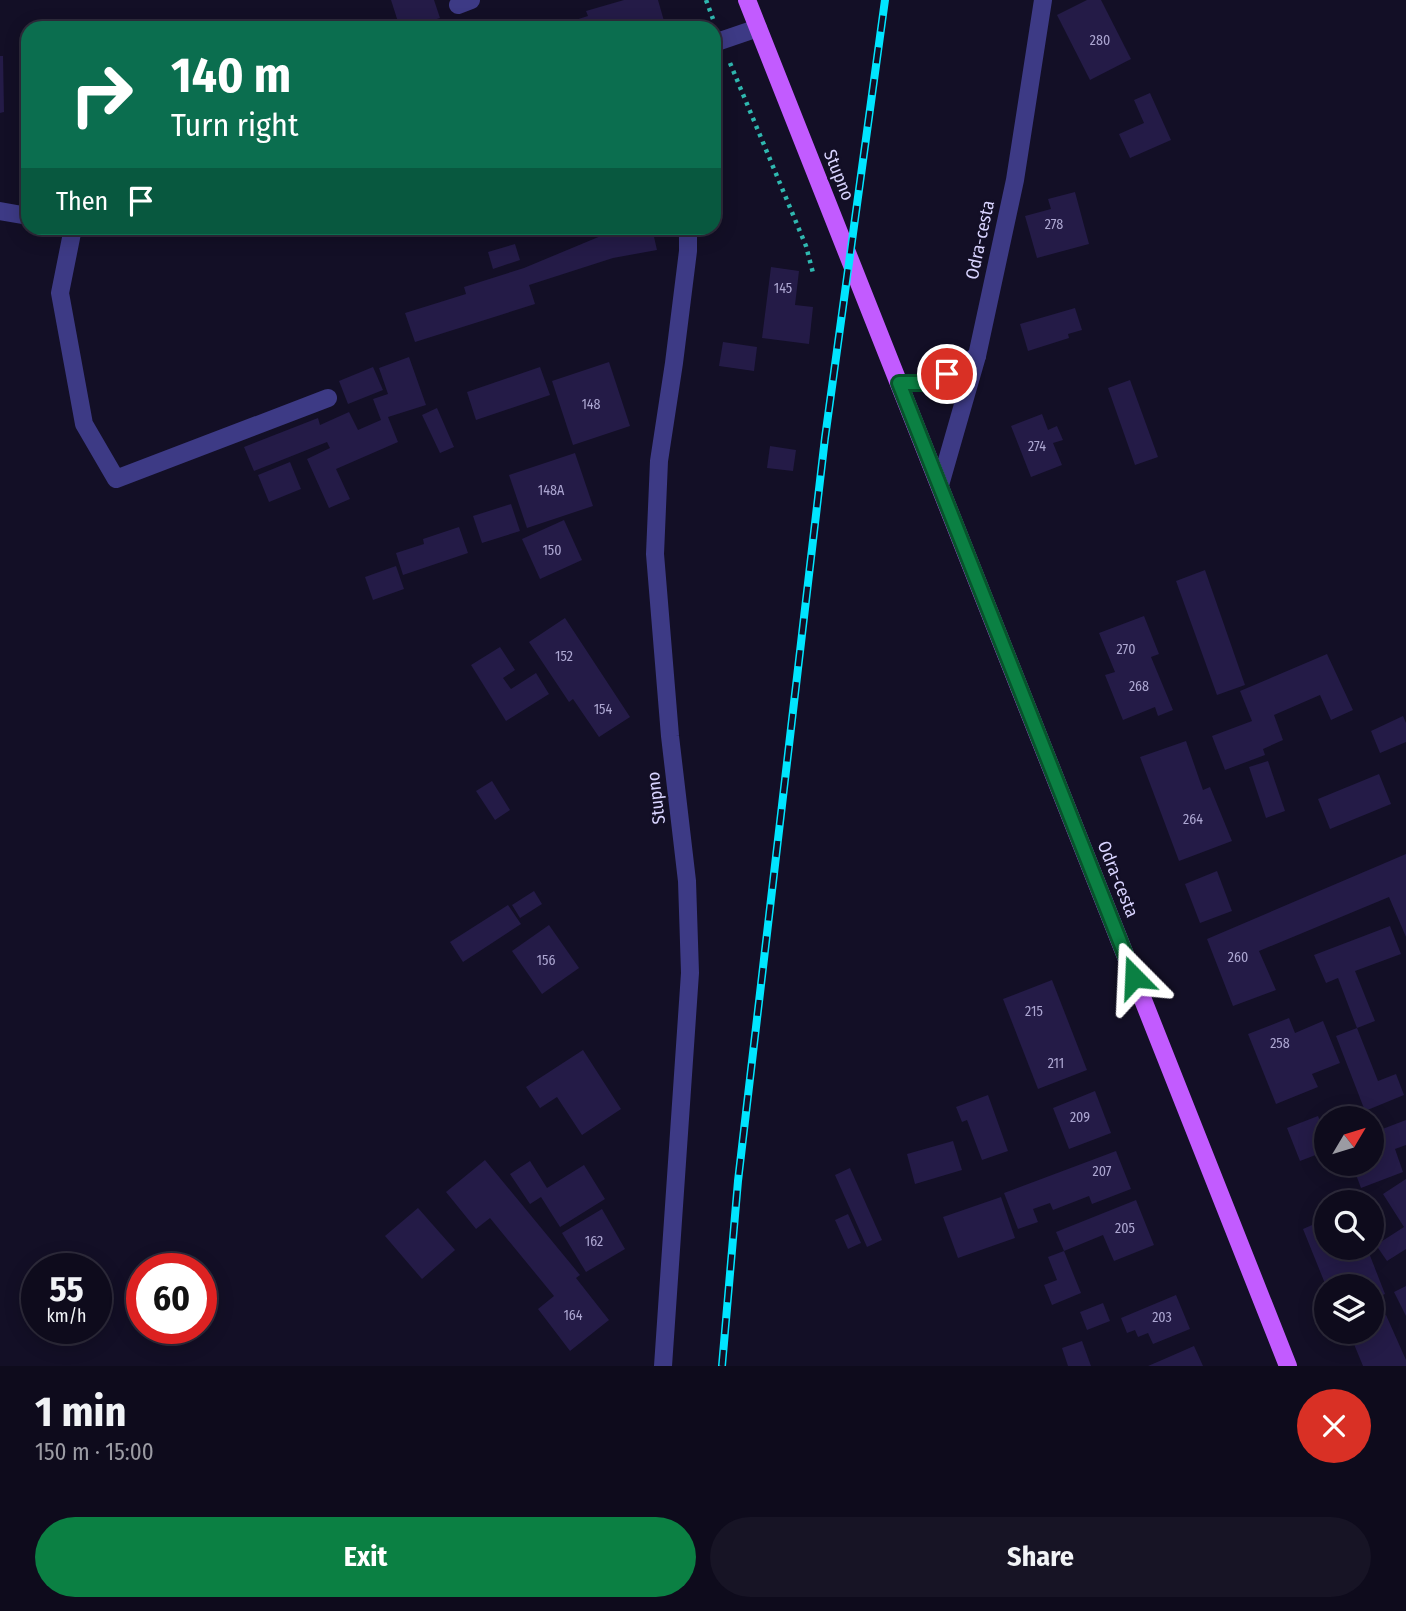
<!DOCTYPE html>
<meta charset="utf-8">
<style>
body{margin:0;font-family:"Fira Sans Condensed",sans-serif;background:#171425;color:#f1f3f6;height:100vh;display:flex;flex-direction:column;font-size:26px;white-space:nowrap}
*{box-sizing:border-box;margin:0}
p{font-size:23px;color:#9b9ba3}
.icon{flex:none;width:38px;height:38px;fill:none;stroke:currentColor;stroke-width:2;stroke-linecap:round;stroke-linejoin:round}
.map{position:relative;height:1366px;overflow:hidden}
.panel{display:flex;flex-direction:column;background:#0e0b1c;flex:1}
.panel>*{flex:none}
.hud{position:absolute;left:21px;top:21px;width:700px;height:214px;border-radius:21px;box-shadow:0 4px 18px #0003,0 0 0 2px #2e2b3b;background:#0b6e4f;color:#fff;overflow:hidden}
.needle{width:46px;rotate:52deg}
.tools{position:absolute;left:1314px;top:1106px;display:grid;gap:14px}
.tools a{display:grid;place-items:center;width:70px;height:70px;border-radius:50%;background:#0e0b1c;box-shadow:0 4px 18px #0003,0 0 0 2px #2e2b3b;font-size:35px}
.speed{position:absolute;left:21px;top:1253px;display:flex;gap:14px;font-size:35px;font-weight:700;text-align:center}
.speed>*{display:grid;place-content:center;width:91px;height:91px;border-radius:50%;background:#0e0b1c;box-shadow:0 4px 18px #0003,0 0 0 2px #2e2b3b;line-height:1}
.speed small{font-size:18px;font-weight:400}
.speed .limit{border:10px solid #d22;background:#fff;color:#111}
.pin{position:absolute;display:grid;place-items:center;width:60px;height:60px;color:#fff;margin:-30px;border:4px solid #fff;border-radius:50%;box-shadow:0 2px 7px #0007}
.me{position:absolute;width:77px;margin:-38px;rotate:339deg;stroke-linejoin:round;filter:drop-shadow(0 0 5px #0008)}
.turn{display:flex;align-items:center;gap:24px;height:147px;padding:0 35px;font-size:32px}
.turn .icon{width:91px;height:91px;stroke-width:2.5}
.turn b{display:block;font-size:49px;line-height:60px}
.then{display:flex;align-items:center;height:66px;padding:0 35px;background:#0003;gap:14px;font-size:26px}
.round{display:grid;place-items:center;flex:none;width:74px;height:74px;border-radius:37px;background:#171425}
.headline{display:flex;align-items:center;justify-content:space-between;height:119px;padding:0 35px}
h1{font-size:42px;font-weight:700;line-height:52px}
.primary-button{display:flex;gap:14px;margin-top:auto;padding:14px 35px}
.primary-button a{flex:1;height:80px;border-radius:42px;background:#0b8043;color:#fff;font-size:28px;font-weight:700;line-height:80px;text-align:center}
.primary-button a+a{background:#171425;color:#f1f3f6}
.map>svg:first-child{display:block}
</style>
<div class="map">
<svg width="1406" height="1366" viewBox="0 0 1406 1366">
<rect width="100%" height="100%" fill="#130f26"/>
<!-- building -->
<g fill="#241b47">
<path d="M391 0H434L440 18 409 28H400Z"/>
<path d="M624 0H658L666 28H550L588 16 586 11Z"/>
<path d="M1087 0H1101L1131 59 1090 80 1057 15Z"/>
<path d="M0 56H3L4 112 0 113Z"/>
<path d="M1150 93 1171 140 1130 158 1119 134 1144 123 1134 100Z"/>
<path d="M1075 192 1089 244 1037 258 1025 216 1051 209 1048 199Z"/>
<path d="M607 228H652L657 250 613 258 529 285 535 304 415 342 405 313 466 294 464 287 524 268 608 233Z"/>
<path d="M515 244 520 260 493 269 488 252Z"/>
<path d="M771 267 799 271 795 305 813 307 809 344 762 338Z"/>
<path d="M1075 308 1082 330 1068 334 1069 338 1028 351 1020 324Z"/>
<path d="M723 342 757 347 754 371 719 366Z"/>
<path d="M409 357 426 405 388 417 398 442 336 469 350 499 329 508 307 459 330 448 327 442 254 471 244 447 318 418 320 425 349 412 358 430 381 420 373 399 388 394 379 368Z"/>
<path d="M609 362 630 426 573 445 552 381Z"/>
<path d="M373 367 383 390 348 404 339 381Z"/>
<path d="M540 367 550 395 476 420 467 392Z"/>
<path d="M1130 380 1158 457 1135 465 1108 388Z"/>
<path d="M437 408 454 447 440 453 422 415Z"/>
<path d="M1042 414 1048 430 1057 426 1063 440 1053 443 1062 465 1031 477 1011 426Z"/>
<path d="M770 446 796 450 793 471 767 468Z"/>
<path d="M575 453 593 506 527 528 509 475Z"/>
<path d="M290 462 301 489 269 502 258 475Z"/>
<path d="M511 504 520 531 482 543 473 516Z"/>
<path d="M564 520 582 560 540 579 522 539Z"/>
<path d="M459 527 468 553 403 575 396 553 424 544 423 539Z"/>
<path d="M396 566 404 589 373 600 365 577Z"/>
<path d="M1205 570 1245 685 1217 695 1176 581Z"/>
<path d="M1144 616 1159 654 1151 657 1173 710 1158 716 1155 707 1123 720 1105 675 1115 672 1099 633Z"/>
<path d="M565 618 630 717 599 737 573 699 569 702 529 642Z"/>
<path d="M500 647 515 670 503 678 511 689 536 673 549 694 506 721 471 665Z"/>
<path d="M1327 654 1353 710 1331 720 1320 695 1274 715 1283 740 1263 749 1265 755 1225 770 1212 736 1252 721 1240 691Z"/>
<path d="M1403 716 1406 723V742L1380 753 1371 731Z"/>
<path d="M1186 741 1203 790 1210 787 1232 841 1179 861 1140 757Z"/>
<path d="M1268 761 1285 811 1266 818 1249 767Z"/>
<path d="M1379 774 1391 804 1330 829 1318 799Z"/>
<path d="M492 781 510 810 495 820 476 791Z"/>
<path d="M1406 854V937L1389 897 1259 951 1276 990 1233 1006 1207 939Z"/>
<path d="M1217 871 1232 911 1200 923 1185 884Z"/>
<path d="M534 891 542 904 520 918 512 905Z"/>
<path d="M508 905 521 924 463 962 450 942Z"/>
<path d="M549 925 579 968 542 994 512 951Z"/>
<path d="M1390 926 1401 954 1355 971 1375 1021 1357 1028 1338 978 1326 983 1314 955Z"/>
<path d="M1052 980 1087 1070 1038 1089 1003 999Z"/>
<path d="M1289 1018 1295 1033 1323 1021 1340 1063 1312 1074 1318 1087 1276 1104 1248 1034Z"/>
<path d="M1357 1028 1378 1081 1396 1074 1404 1095 1365 1111 1336 1036Z"/>
<path d="M583 1050 621 1109 582 1135 557 1097 540 1108 526 1087Z"/>
<path d="M1095 1091 1111 1133 1069 1149 1053 1108Z"/>
<path d="M988 1095 1008 1151 982 1160 967 1120 962 1122 956 1107Z"/>
<path d="M1359 1106 1363 1118H1329Z"/>
<path d="M1318 1116 1320 1121 1326 1119V1151L1300 1161 1287 1128Z"/>
<path d="M1406 1120V1145L1395 1149 1403 1172 1361 1188 1352 1164H1372V1133Z"/>
<path d="M953 1141 962 1170 915 1184 907 1154Z"/>
<path d="M1116 1151 1131 1189 1092 1204 1089 1196 1053 1210 1050 1203 1033 1209 1038 1222 1018 1229 1004 1193Z"/>
<path d="M485 1160 580 1275 576 1278 609 1320 570 1351 538 1309 554 1296 490 1218 476 1229 446 1192Z"/>
<path d="M530 1161 547 1188 584 1165 605 1199 560 1227 541 1197 530 1204 510 1174Z"/>
<path d="M850 1168 882 1240 867 1247 835 1175Z"/>
<path d="M1406 1179V1249L1387 1261 1376 1245 1404 1227 1383 1194Z"/>
<path d="M1001 1197 1015 1238 958 1258 943 1217Z"/>
<path d="M1136 1200 1154 1245 1114 1261 1103 1235 1064 1251 1056 1232Z"/>
<path d="M418 1208 455 1250 422 1279 385 1236Z"/>
<path d="M602 1209 625 1249 586 1272 562 1233Z"/>
<path d="M848 1214 861 1243 848 1249 835 1220Z"/>
<path d="M1326 1219V1248H1367L1385 1294 1372 1300V1286H1326L1303 1229Z"/>
<path d="M1064 1251 1081 1293 1052 1305 1044 1285 1057 1280 1048 1257Z"/>
<path d="M1406 1286V1316L1394 1292Z"/>
<path d="M1176 1295 1190 1329 1153 1344 1148 1333 1138 1337 1135 1330 1127 1333 1121 1318Z"/>
<path d="M1103 1303 1110 1321 1087 1330 1080 1312Z"/>
<path d="M1386 1315 1406 1360V1366H1363L1349 1332H1372V1321Z"/>
<path d="M1082 1341 1091 1366H1068L1062 1348Z"/>
<path d="M1194 1346 1203 1366H1148L1162 1360Z"/>
</g>
<g fill="none" stroke-linecap="round" stroke-linejoin="round">
<!-- path -->
<g stroke="#2fb8b0" stroke-width="4.5" stroke-dasharray="3.5 5" stroke-linecap="butt">
<path d="M706 0 713 19"/>
<path d="M730 63 806 246 813 273"/>
</g>
<!-- minor -->
<g stroke="#3d3a85" stroke-width="18">
<path d="M458 5 471 0"/>
<path d="M714 43 758 28"/>
<path d="M0 211 28 216"/>
<path d="M73 228 60 293 84 424 116 479 328 398"/>
<path d="M899 383H922L947 374 977 356"/>
<path d="M940 485 977 356 1015 180 1043 0"/>
<path d="M663 1366 690 973 687 881 670 736 655 554 659 461 674 363 688 251V228"/>
</g>
<!-- major -->
<path stroke="#c25bff" stroke-width="18" d="M747 0 1288 1366"/>
<!-- rail casing -->
<g stroke="#00e5ff" stroke-width="8">
<path id="rail" d="M722 1366 738 1181 825 438 885 0"/>
</g>
<!-- rail -->
<use href="#rail" stroke="#130f26" stroke-width="5" stroke-dasharray="16" stroke-linecap="butt"/>
</g>
<g fill="none" stroke-linecap="round" stroke-linejoin="round">
<!-- route casing -->
<g stroke="#07532c" stroke-width="18">
<path id="route" d="M947 374 922 383H899L1134 977"/>
</g>
<!-- route -->
<use href="#route" stroke="#0b8043" stroke-width="12"/>
</g>
<g text-anchor="middle" dominant-baseline="central" stroke-width="5" stroke-linejoin="round" paint-order="stroke">
<!-- number labels -->
<g font-size="14" fill="#aca6d1">
<text x="1100" y="40">280</text>
<text x="1054" y="224">278</text>
<text x="783" y="288">145</text>
<text x="591" y="404">148</text>
<text x="1037" y="446">274</text>
<text x="551" y="490">148A</text>
<text x="552" y="550">150</text>
<text x="1126" y="649">270</text>
<text x="564" y="656">152</text>
<text x="1139" y="686">268</text>
<text x="603" y="709">154</text>
<text x="1193" y="819">264</text>
<text x="1238" y="957">260</text>
<text x="546" y="960">156</text>
<text x="1034" y="1011">215</text>
<text x="1280" y="1043">258</text>
<text x="1056" y="1063">211</text>
<text x="1080" y="1117">209</text>
<text x="1102" y="1171">207</text>
<text x="1125" y="1228">205</text>
<text x="594" y="1241">162</text>
<text x="573" y="1315">164</text>
<text x="1162" y="1317">203</text>
</g>
<!-- street labels -->
<g font-size="18" fill="#d9d4ff" stroke="#130f26">
<text transform="translate(839 175) rotate(68)">Stupno</text>
<text transform="translate(980 240) rotate(-78)">Odra-cesta</text>
<text transform="translate(656 798) rotate(-97)">Stupno</text>
<text transform="translate(1118 879) rotate(68)">Odra-cesta</text>
</g>
</g>
</svg>
<div class="tools">
<a><svg class="needle" viewBox="-14 -14 28 28"><path d="M0-13l5 13h-10z" fill="#e53935"/><path d="M0 13l5-13h-10z" fill="#9b9ba3"/></svg></a>
<a><svg class="icon" aria-label="search" viewBox="0 0 24 24"><circle cx="10" cy="10" r="6"/><path d="M15 15l6 6"/></svg></a>
<a><svg class="icon" aria-label="layers" viewBox="0 0 24 24"><path d="M12 4l9 5-9 5-9-5zM3 14l9 5 9-5"/></svg></a>
</div>
<div class="speed"><div>55<small>km/h</small></div><div class="limit">60</div></div>
<div class="pin" style="left:947px;top:374px;background:#d93025"><svg class="icon" aria-label="arrive" viewBox="0 0 24 24"><path d="M6 21V4h12l-3 4 3 4H6"/></svg></div>
<svg class="me" style="left:1134px;top:977px" viewBox="-20 -20 40 40"><path d="M0-17L14 15 0 8-14 15z" fill="#0b8043" stroke="#fff" stroke-width="4"/></svg>
<div class="hud">
<div class="turn"><svg class="icon" aria-label="right" viewBox="0 0 24 24"><path d="M7 20v-9h11M14 6l5 5-5 5"/></svg><div><b>140 m</b>Turn right</div></div>
<div class="then">Then<svg class="icon" aria-label="arrive" viewBox="0 0 24 24"><path d="M6 21V4h12l-3 4 3 4H6"/></svg></div>
</div>
</div>
<section class="panel">
<div class="headline"><div><h1>1 min</h1><p>150 m · 15:00</p></div><a class="round" style="background:#d93025;color:#fff"><svg class="icon" aria-label="close" viewBox="0 0 24 24"><path d="M6 6l12 12M18 6L6 18"/></svg></a></div>
<div class="primary-button"><a>Exit</a><a>Share</a></div>
</section>
